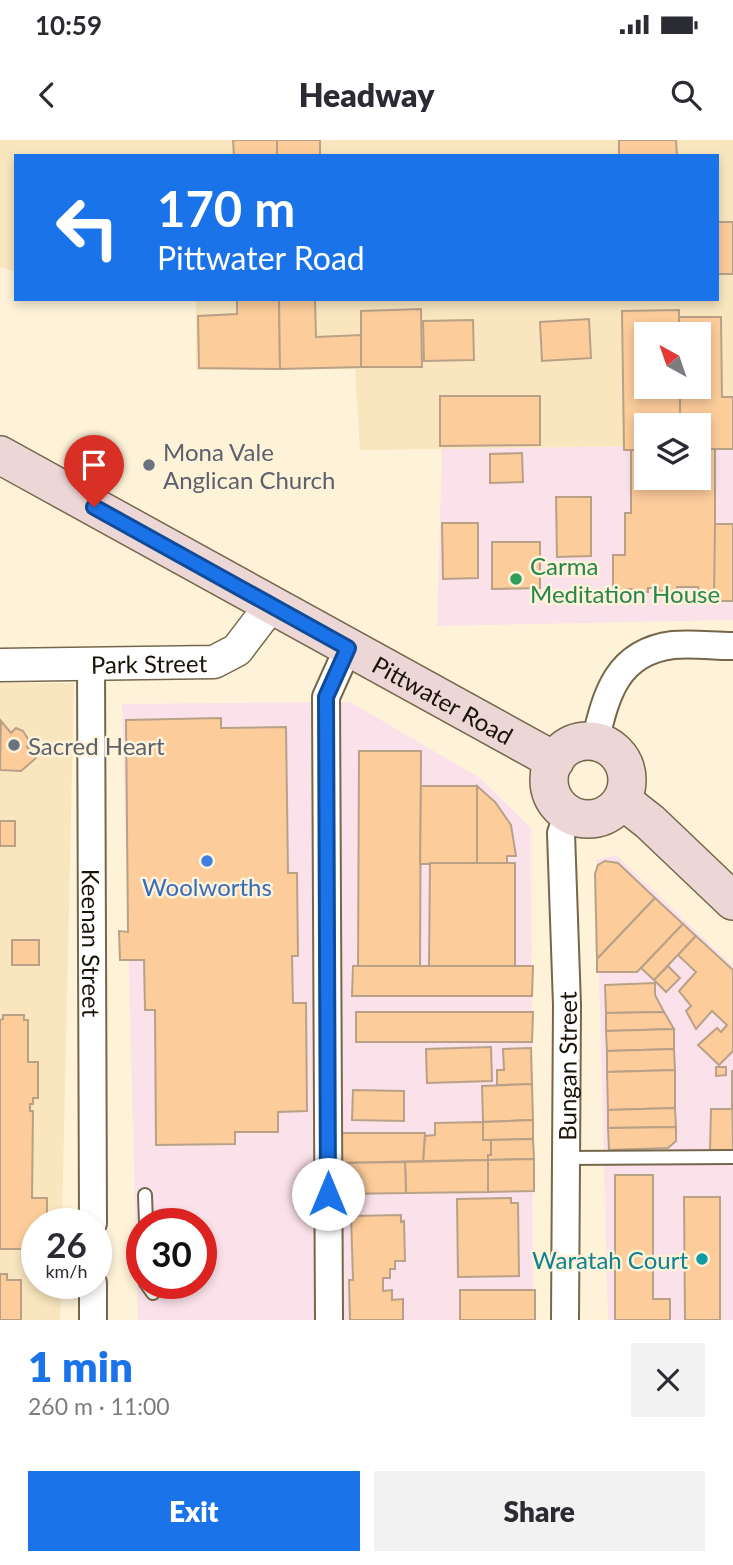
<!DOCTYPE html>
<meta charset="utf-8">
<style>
body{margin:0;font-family:Lato,sans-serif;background:#f2f2f3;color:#2b2b33;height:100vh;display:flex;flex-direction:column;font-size:26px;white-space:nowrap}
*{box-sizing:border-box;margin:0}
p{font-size:23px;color:#7c7c81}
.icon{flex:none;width:38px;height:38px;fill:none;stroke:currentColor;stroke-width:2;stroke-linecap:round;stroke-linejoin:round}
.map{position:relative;height:1180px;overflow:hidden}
.details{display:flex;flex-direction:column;background:#fff;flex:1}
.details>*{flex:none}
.hud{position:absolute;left:14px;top:14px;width:705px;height:147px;border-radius:0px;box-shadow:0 4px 10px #0003;background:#1a73e8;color:#fff;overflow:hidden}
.needle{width:46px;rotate:320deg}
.buttons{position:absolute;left:634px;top:182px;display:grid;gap:14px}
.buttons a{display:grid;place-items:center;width:77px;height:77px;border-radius:0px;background:#fff;box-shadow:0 4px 10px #0003;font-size:35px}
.speed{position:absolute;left:21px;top:1068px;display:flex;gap:14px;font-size:35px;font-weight:700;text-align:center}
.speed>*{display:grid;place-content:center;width:91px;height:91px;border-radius:50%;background:#fff;box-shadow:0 4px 10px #0003;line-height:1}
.speed small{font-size:18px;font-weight:400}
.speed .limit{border:10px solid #d22;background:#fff;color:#111}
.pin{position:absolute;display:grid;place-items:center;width:60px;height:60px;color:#fff;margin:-72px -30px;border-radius:50% 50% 50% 0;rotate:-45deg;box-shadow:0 0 7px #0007}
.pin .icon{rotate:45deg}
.me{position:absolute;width:77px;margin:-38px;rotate:0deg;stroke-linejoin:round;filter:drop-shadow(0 0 5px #0008)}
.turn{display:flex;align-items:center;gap:24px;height:147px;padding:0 28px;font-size:32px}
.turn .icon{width:91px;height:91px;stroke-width:2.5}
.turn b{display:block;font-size:49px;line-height:60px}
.round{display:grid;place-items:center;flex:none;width:74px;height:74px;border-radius:0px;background:#f2f2f3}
.headline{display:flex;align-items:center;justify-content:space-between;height:119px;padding:0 28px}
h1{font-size:42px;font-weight:800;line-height:52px;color:#1a73e8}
.action{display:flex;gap:14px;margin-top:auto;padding:14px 28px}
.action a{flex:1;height:80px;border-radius:0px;background:#1a73e8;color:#fff;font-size:28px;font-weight:800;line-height:80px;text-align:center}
.action a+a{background:#f2f2f3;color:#2b2b33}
.status{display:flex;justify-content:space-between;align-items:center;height:49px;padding:0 35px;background:#fff;direction:ltr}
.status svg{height:19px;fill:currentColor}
header{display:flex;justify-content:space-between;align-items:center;height:91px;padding:0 28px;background:#fff;font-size:32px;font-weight:800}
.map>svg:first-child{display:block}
</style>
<div class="status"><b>10:59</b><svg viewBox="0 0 49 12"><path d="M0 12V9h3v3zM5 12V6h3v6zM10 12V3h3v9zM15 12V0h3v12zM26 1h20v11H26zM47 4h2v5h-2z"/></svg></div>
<header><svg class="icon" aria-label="back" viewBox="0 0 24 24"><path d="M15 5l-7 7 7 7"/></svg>Headway<svg class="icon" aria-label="search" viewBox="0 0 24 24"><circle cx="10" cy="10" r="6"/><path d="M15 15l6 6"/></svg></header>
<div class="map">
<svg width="733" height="1180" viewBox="0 0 733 1180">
<rect width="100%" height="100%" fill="#fef2d8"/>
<!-- commercial -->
<g fill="#fbe2ea" fill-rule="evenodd">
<path d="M733 304V480L437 486 442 309 646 306V338H698V305Z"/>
<path d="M350 562 480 638 531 688 533 1180H138L122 564ZM142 1083H201V1143H142Z"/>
<path d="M616 715 733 826V1180H608L596 720Z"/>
</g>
<!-- built -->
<g fill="#f9e6bf" fill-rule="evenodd">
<path d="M0 0H733V304L698 285H646V306L360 310 355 229 196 230V159H718V16H16V132L0 127ZM646 194H698V247H646Z"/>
<path d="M0 543H74L62 1083H37V1143H61L60 1180H0Z"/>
</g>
<!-- building -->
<g fill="#fccc9b" stroke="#b9a188" stroke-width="2">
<path d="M233 0H277V16H234Z"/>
<rect x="277" y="0" width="43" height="16"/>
<path d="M619 0H676L677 16H619Z"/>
<rect x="718" y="82" width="15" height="52"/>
<path d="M237 159H279L280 229 199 228 198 176 237 174Z"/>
<path d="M279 159H315L316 197 361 195V227L280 229Z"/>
<path d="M421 169 422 227H361V171Z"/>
<path d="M679 170V194H646V247H680V285H646V310H624L622 171Z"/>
<path d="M679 177H721L722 257H733V309H698V285H680V247H698V194H679Z"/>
<path d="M589 179 591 218 542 221 540 182Z"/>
<path d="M473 180 474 220 424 221 423 181Z"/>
<path d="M440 256H540V305L440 306Z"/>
<path d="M698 309H715V451H699L698 447H677V452L659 451V448H648V452H634V449H626V452H613V415H625V373H631V310H646V338H698Z"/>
<path d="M522 313 523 342 490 343V314Z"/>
<path d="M556 357H591V416L557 417Z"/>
<path d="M442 383H478V438L443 439Z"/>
<path d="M715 384H733V461H714Z"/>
<path d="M492 402H540V448L492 449Z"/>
<path d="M221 578V588L286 587 288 733H297L298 816H292L293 863H306L307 971 278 972V992H235V1004L156 1005 155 870H145L144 820H120L119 791 128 792 126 580Z"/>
<path d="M1 581 11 593 16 588 23 591 30 602 27 607 36 618 21 631 0 630Z"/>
<path d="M359 611H421L420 826H358Z"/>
<path d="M421 646H477V724H420Z"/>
<path d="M477 646 495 662 511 685 516 716H507V723L477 724Z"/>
<rect x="0" y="681" width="15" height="25"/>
<path d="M605 721 618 723 655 758 597 819 595 734 598 725Z"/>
<path d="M430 723H515V826H429Z"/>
<path d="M655 758 683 784 637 832H597V819Z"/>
<path d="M683 784 696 796 654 840 641 828Z"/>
<path d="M696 796 733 830V911L719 925 698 905 717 888 721 892 727 885 712 871 696 889 686 871 691 866 679 851 696 832 678 815Z"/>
<rect x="12" y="800" width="27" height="25"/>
<path d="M353 826H533L532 856H352Z"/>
<path d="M668 826 680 838 666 852 654 840Z"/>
<path d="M655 843V855L664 872 606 873 605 845Z"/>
<path d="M356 872H533L532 902H356Z"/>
<path d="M664 872 674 889 606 891V873Z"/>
<path d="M3 875H24V880H28V922H38V958H33V964H30V971H33L32 1058H47V1083H37V1109H0V880L3 879Z"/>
<path d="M674 889V909L607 911 606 891Z"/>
<path d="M491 907 492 941 427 943 426 909Z"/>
<path d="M531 908 532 944 497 945V930H504L503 909Z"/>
<path d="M674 909 675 930 607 932V911Z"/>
<path d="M716 927H726V935L716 936Z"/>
<path d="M675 930V968L608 970 607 932Z"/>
<path d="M732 930 733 1010H710L711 969H732Z"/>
<path d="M532 944 533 980 483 982 482 946Z"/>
<path d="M353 950 404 951V981L352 980Z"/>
<path d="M675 968 676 987 608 988V970Z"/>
<path d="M533 980V999L483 1000V982Z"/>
<path d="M483 982V1000H491V1015H488V1020L423 1021 425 996 435 995V983Z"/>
<path d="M676 987V1001L668 1008 609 1010 608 988Z"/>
<path d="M342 993H425L423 1021 342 1023Z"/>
<path d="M533 999 534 1019 488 1020V1015H491V1000Z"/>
<path d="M534 1019V1051L488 1052V1020Z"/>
<path d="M488 1020V1052L406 1053 405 1022Z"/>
<path d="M405 1022 406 1053 342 1054V1023Z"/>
<path d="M615 1035H653V1159H670V1180H615Z"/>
<path d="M684 1057H720V1180H685Z"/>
<path d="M511 1058V1063H518L519 1136 458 1137 457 1059Z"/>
<path d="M401 1075V1082L404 1081 405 1121H395V1129H390V1138H383V1151L392 1150V1160L403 1159V1180H350L349 1140H353L351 1076Z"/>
<path d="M0 1134H7V1140H21V1180H0Z"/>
<rect x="460" y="1150" width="75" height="30"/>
</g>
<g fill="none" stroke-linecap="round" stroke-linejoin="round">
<!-- service casing -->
<g stroke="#75674b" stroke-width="16">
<g id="service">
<path d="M565 1018 733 1017"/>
<path d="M145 1055 146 1083"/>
<path d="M146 1143 153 1153"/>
</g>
</g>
<!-- minor casing -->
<g stroke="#75674b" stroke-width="30">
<g id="minor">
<path id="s1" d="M91 525 93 1083"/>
<path d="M595 602C606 554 617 512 673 505 693 503 713 506 733 506"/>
<path d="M93 1143V1180"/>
<path d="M329 1180 326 557 348 508"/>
<path id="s2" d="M565 1180 567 865 561 693 568 673"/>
</g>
</g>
<!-- tertiary casing -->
<g stroke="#75674b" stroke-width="35">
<g id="tertiary">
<path id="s3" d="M0 525 214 522 237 510 272 464"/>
</g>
</g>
<!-- secondary casing -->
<g stroke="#75674b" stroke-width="40">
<g id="secondary">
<path id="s4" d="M0 315 555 621"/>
<circle cx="588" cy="640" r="39"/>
<path d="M622 660 650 682 733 761"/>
</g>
</g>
<!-- service -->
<use href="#service" stroke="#fff" stroke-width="12"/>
<!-- minor -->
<use href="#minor" stroke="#fff" stroke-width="26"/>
<!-- tertiary -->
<use href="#tertiary" stroke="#fff" stroke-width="32"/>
<!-- secondary -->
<use href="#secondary" stroke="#edd7d6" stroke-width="37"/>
</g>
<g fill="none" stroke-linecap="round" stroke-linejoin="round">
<!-- route casing -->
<g stroke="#114b97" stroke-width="18">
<path id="route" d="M94 367 348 508 326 557 328 1054"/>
</g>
<!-- route -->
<use href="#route" stroke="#1a73e8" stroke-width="12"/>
</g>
<!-- markers -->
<g fill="#6b7280" stroke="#fef2d8" stroke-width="2.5">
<circle cx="149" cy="325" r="7"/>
<circle cx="14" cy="605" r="7"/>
</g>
<circle fill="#2e9e5b" stroke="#fef2d8" stroke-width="2.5" cx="516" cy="439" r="7"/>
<circle fill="#3f7fe0" stroke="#fef2d8" stroke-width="2.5" cx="207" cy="721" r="7"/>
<circle fill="#0f9aa8" stroke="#fef2d8" stroke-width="2.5" cx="702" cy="1119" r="7"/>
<g text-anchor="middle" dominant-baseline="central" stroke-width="5" stroke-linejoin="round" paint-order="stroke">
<!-- worship labels -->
<g font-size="24" fill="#5b616d" stroke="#fef2d8" text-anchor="start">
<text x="163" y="311">Mona Vale<tspan x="163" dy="28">Anglican Church</tspan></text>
<text x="28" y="605">Sacred Heart</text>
</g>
<!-- leisure labels -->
<g font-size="24" fill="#27864d" stroke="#fef2d8" text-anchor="start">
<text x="530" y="425">Carma<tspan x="530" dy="28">Meditation House</tspan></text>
</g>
<!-- street labels -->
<g font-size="24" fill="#191408" stroke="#fef2d8">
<text stroke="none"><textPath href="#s3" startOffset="149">Park Street</textPath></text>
<text stroke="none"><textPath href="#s4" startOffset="506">Pittwater Road</textPath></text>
<text stroke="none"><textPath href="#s1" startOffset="278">Keenan Street</textPath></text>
<text stroke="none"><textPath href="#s2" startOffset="254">Bungan Street</textPath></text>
</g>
<!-- shop labels -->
<g font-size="24" fill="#366cbe" stroke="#fef2d8">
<text x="207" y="746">Woolworths</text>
</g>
<!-- culture labels -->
<g font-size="24" fill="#0d838f" stroke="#fef2d8" text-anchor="end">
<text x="688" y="1119">Waratah Court</text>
</g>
</g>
</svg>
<div class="buttons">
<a><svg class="needle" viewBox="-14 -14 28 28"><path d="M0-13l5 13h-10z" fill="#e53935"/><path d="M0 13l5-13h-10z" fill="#7c7c81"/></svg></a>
<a><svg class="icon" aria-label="layers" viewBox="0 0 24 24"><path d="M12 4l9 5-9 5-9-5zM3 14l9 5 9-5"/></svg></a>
</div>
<div class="speed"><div>26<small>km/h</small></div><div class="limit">30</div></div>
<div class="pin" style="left:94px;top:367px;background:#d93025"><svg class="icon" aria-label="arrive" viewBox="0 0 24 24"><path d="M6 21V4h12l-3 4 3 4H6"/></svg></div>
<svg class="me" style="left:328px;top:1054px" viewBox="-20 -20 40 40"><circle r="19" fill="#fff"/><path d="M0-13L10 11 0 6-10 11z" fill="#1a73e8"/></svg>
<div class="hud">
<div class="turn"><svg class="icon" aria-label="left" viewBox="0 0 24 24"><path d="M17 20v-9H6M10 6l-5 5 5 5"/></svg><div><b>170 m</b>Pittwater Road</div></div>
</div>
</div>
<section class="details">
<div class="headline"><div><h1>1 min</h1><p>260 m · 11:00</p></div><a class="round"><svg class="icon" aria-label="close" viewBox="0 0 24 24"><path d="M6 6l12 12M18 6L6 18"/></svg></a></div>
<div class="action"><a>Exit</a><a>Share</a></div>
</section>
